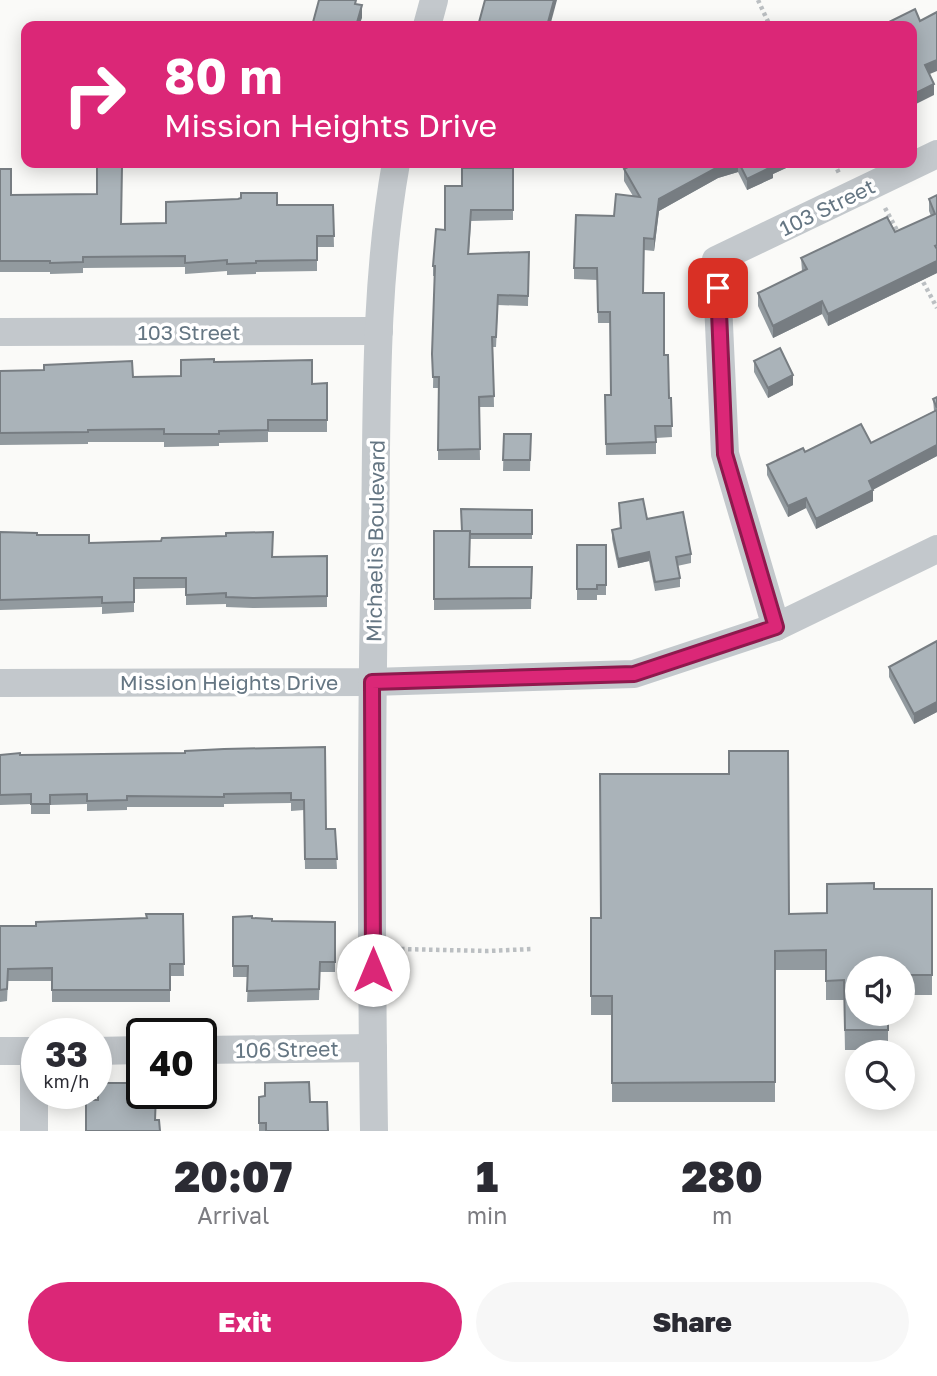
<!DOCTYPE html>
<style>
body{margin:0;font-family:"Golos Text",sans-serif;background:#f7f7f7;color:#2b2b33;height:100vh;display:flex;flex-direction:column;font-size:26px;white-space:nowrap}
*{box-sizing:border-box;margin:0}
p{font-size:23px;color:#7c7c81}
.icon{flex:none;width:38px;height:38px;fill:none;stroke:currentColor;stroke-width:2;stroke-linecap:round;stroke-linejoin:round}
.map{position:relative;height:1131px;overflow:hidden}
.details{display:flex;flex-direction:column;background:#fff;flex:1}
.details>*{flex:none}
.hud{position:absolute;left:21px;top:21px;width:896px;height:147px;border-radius:14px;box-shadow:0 4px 18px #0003;background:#db2777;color:#fff;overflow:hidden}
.fabs{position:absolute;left:845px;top:956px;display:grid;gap:14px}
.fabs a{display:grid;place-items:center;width:70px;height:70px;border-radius:50%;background:#fff;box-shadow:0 4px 18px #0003;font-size:35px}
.speed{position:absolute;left:21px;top:1018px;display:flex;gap:14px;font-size:35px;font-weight:700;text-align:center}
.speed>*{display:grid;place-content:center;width:91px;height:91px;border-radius:50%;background:#fff;box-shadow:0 4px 18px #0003;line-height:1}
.speed small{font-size:18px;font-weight:400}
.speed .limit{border:4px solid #111;border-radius:10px;background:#fff;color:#111}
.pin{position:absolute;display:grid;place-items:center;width:60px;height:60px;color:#fff;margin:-30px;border-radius:14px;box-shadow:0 4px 10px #0006}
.me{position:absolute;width:77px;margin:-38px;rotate:0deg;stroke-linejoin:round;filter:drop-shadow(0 0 5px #0008)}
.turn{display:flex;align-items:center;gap:24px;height:147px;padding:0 28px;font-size:32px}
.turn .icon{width:91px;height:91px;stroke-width:2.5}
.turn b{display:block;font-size:49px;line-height:60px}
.eta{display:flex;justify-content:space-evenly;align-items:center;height:119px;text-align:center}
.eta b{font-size:42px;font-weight:800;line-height:49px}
.cta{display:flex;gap:14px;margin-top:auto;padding:14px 28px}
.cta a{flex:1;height:80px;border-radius:42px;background:#db2777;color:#fff;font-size:28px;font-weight:800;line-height:80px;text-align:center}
.cta a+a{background:#f7f7f7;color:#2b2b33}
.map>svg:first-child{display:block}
</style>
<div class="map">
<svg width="937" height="1131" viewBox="0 0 937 1131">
<rect width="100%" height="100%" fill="#fafaf8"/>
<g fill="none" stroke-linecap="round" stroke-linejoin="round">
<!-- path -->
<g stroke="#bbbfc2" stroke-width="4.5" stroke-dasharray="3.5 3.5" stroke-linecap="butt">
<path d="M758 0 770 26"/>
<path d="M834 163 840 175"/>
<path d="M885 208 899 234"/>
<path d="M920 276 937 308"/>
<path d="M401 949 488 951 532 949"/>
</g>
<!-- minor -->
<g stroke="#c3c8cc" stroke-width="28">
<path d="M427 26 434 0"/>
<path d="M0 332 379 331"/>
<path d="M776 627 725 454 716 260 937 154"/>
<path d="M0 683 372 682 634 674 776 627 937 549"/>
<path d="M201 1050 373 1048"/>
<path d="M0 1051H37"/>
<path d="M34 1051V1131"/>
<path d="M96 1051 142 1050"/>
<path d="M374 1131C371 933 371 735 375 538 377 413 374 286 396 163"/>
</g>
</g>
<!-- wall -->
<g fill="#929a9f">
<path d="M635 163H797L773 174V178L747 190 738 172 718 178 659 211 654 251 644 250V293L664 355 669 398H671L672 437 656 438V454L606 455 605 395H611L610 323H598L597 280 574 279V268L614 216 633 196 624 181V169Z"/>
<path d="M513 168V220L471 221 469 254 529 252 528 306 498 305 496 347H493L494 407H479L480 460H438V388H433L435 276H433V266L462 186Z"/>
<path d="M0 169 11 195 121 224 166 223 277 205H333L334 247H317V271L256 272V274L227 275V271L185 274V267L83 268V273L50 274V272H0Z"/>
<path d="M937 195V273L828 326 822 314 773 338 758 306V293L802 271 801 258 895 232 931 216 929 211V199Z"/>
<path d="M754 361 793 385 768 398 754 372Z"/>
<path d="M214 362 312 384 327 383V432H268V442L219 443V446L164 447V442H88V444L0 445V371L133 377 181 376Z"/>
<path d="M937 397V456L873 489V501L816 529 806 508 788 517 767 475V465L805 452 871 443 934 411 933 399Z"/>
<path d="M504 434H531L530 471H503Z"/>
<path d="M619 503 647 519 691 554V563L677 566 680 578V587L655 591 649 561 618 568 612 539V530L620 529Z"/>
<path d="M532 510V539H469V567H532L531 609 434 610V531H462Z"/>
<path d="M0 532 37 535 89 543 272 557 327 556V607L253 608 226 607V604L186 605V588L134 589V612L102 614V607L0 610Z"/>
<path d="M577 545H606V595H597V600H577Z"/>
<path d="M937 641V712L914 724 889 677V667Z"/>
<path d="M325 747 326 829H335L337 869H305L304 810 291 811V803L224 804V807H127V810L87 811V804L50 805V814H31V804L0 805V755L185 753Z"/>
<path d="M874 889H932V995H903V968H858L888 1013V1050H845L844 1000H826V970H775V1102H612V1015H591V918L827 913Z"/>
<path d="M183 914 184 976H170V1002H52V981H8L7 1001 0 1002V926H36L147 918Z"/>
<path d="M233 917 272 921 335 922V972H320L319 1000 247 1002 248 977H233Z"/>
<path d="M259 1097 310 1102 328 1131H259Z"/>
</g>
<!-- shaded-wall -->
<g fill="#777d82">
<path d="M554 0H557L550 26H547Z"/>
<path d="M362 5V18L359 26H356Z"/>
<path d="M937 60V71L925 76V65Z"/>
<path d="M934 84V95L912 106V95Z"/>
<path d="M731 163H738V172L718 178 659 211 654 251V239L659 199 718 167Z"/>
<path d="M771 163H797L773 174V178L747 190V179Z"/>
<path d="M937 261V273L828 326V314Z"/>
<path d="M822 301V314L773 338V326Z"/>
<path d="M793 375V385L768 398V388Z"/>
<path d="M937 445V456L869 492V481Z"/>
<path d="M873 490V501L816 529V519Z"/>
<path d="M806 498V508L788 517V506Z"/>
<path d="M649 552V561L618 568V559Z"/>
<path d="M937 702V712L914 724V714Z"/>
</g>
<!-- building -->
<g fill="#aab3b9" stroke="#777d82" stroke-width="2">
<path d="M319 0H356L355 4 362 5 356 26H312Z"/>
<path d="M485 0H554L547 26H478Z"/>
<path d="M915 9 920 21 937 12V60L925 65 934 84 912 95V26H881Z"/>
<path d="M635 163H731L718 167 659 199 654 239 644 238 643 293H664V355H668L669 398H671L672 426H655L656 442 606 444 605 395H611L610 312H598L597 268H574L576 215 614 216 616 194 640 197 624 169Z"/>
<path d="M739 163H773H771L773 166 747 179Z"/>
<path d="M97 167H122L121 224 166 223V202L238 199 241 198V193H277V205H333L334 236H317V260L256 261V263L227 264V260L185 263V256L83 257V262L50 263V261H0V169H11V195L97 194Z"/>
<path d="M462 168H513V210H471L468 254 529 252 528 296 498 295 496 337H492L494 396 479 397 480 449 438 450 439 377H433L432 354 435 266H433L436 229 445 230V186H462Z"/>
<path d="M937 195V245L935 246 937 249V261L828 314 822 301 773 326 758 293 807 269 801 258 887 217 895 232 935 214 929 199Z"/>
<path d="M780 348 793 375 768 388 754 361Z"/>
<path d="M214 359V362L312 360V384L327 383V420H268V430L219 431V434H164V429L88 430V432L0 433V371L44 370V365L132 361 133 377 181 376V360Z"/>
<path d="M937 397V408L933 399Z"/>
<path d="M937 410V445L869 481 873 490 816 519 806 498 788 506 767 465 803 448 805 452 861 424 871 443Z"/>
<path d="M504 434H531L530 460H503Z"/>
<path d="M643 499 647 519 683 512 691 554 676 557 680 578 655 582 649 552 618 559 612 530 621 528 619 503Z"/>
<path d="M461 509 532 510V534H470V531H462Z"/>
<path d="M434 531H470L469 567H532L531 598 434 599Z"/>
<path d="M0 532 37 533V535H89V543L161 541 162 538 226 536V533L273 532 272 557 327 556V596L253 598 226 597V593L186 595V578H134V602L102 603V597L0 600Z"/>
<path d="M577 545H606V585H597V589H577Z"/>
<path d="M937 641V702L914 714 889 667Z"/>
<path d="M325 747 326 829H335L337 859H305L304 800H291V793L224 794V797L127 796V800L87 801V794L50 795V804H31V794L0 795V755L20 753V755L185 753V751L224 749Z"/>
<path d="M729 751H788L789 914 827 913V884L874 883V889H932V975H903V968H858V1013H888V1030H845L844 980 826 981V950L775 951V1082L612 1083V996H591V918H601L600 774H729Z"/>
<path d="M146 914H183L184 964H170V990H52V968L8 969 7 989 0 990V926H36V922L147 918Z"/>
<path d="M252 916V918L272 919V921L335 922V962H320L319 989 247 991 248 966H233V917Z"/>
<path d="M309 1082 310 1102H327L328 1131H266V1123H259V1097L265 1096V1083Z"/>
<path d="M98 1083H142V1094H156L155 1120H159L160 1131H86V1100H98Z"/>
</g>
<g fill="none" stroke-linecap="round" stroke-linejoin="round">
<!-- route casing -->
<g stroke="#8e194d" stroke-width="18">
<path id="route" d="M373 970 372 682 634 674 776 627 725 454 718 288"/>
</g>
<!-- route -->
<use href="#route" stroke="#db2777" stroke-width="12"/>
</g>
<g text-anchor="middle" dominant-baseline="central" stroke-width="7" stroke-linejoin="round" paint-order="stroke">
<!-- street labels -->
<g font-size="21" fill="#657683" stroke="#fff">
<text transform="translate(827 207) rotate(-26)">103 Street</text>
<text x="189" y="332">103 Street</text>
<text transform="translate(375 541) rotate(-89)">Michaelis Boulevard</text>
<text x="229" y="682">Mission Heights Drive</text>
<text transform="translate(287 1049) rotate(-1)">106 Street</text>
</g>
</g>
</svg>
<div class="fabs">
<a><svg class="icon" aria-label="sound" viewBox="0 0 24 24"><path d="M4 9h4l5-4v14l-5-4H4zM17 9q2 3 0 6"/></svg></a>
<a><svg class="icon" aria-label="search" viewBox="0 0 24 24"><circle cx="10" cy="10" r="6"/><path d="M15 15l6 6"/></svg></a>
</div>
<div class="speed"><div>33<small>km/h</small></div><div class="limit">40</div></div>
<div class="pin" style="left:718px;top:288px;background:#d93025"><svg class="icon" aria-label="arrive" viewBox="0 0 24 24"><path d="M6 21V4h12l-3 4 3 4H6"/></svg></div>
<svg class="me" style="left:373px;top:970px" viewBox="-20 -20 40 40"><circle r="19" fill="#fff"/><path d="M0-13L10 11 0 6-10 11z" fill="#db2777"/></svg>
<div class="hud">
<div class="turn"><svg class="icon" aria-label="right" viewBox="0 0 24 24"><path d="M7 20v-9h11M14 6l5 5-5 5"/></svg><div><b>80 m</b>Mission Heights Drive</div></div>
</div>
</div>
<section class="details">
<div class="eta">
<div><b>20:07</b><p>Arrival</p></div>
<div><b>1</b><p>min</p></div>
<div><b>280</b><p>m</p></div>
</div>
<div class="cta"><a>Exit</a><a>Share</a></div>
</section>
